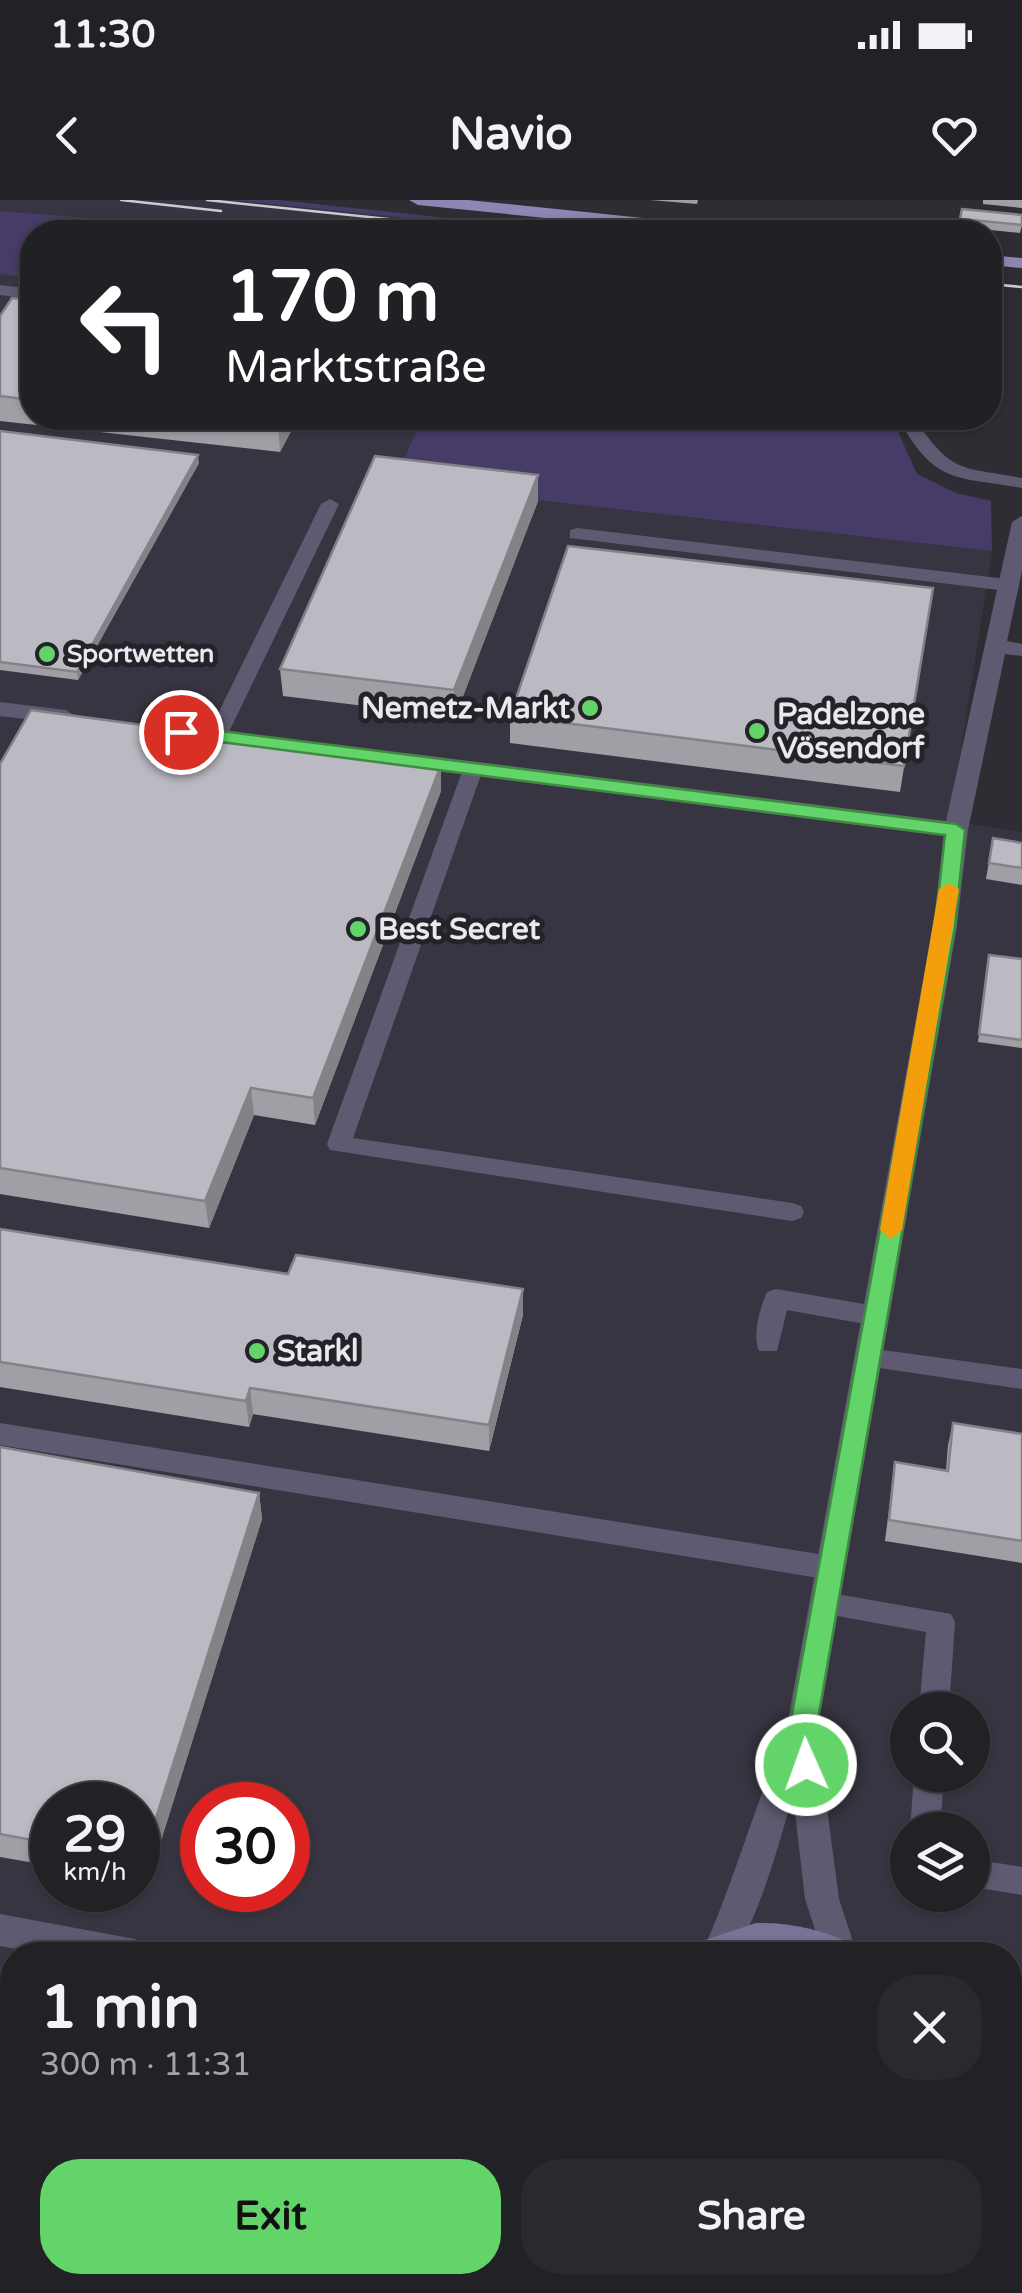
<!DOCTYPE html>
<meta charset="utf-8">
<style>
body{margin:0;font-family:"Varela Round",sans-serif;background:#2a2a2e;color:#f1f3f6;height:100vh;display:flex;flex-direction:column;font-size:38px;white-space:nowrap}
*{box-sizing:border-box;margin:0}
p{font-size:32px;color:#a2a4a7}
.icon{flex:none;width:55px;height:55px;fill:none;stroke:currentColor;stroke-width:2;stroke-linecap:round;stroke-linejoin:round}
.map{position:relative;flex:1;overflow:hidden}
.details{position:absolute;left:0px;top:1742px;width:1022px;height:352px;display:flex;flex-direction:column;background:#222226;border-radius:40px 40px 0 0;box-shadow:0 2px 8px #0004,0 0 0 2px #3f3f43}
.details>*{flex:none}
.hud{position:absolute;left:20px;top:20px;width:982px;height:210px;border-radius:40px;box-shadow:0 2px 8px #0004,0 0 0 2px #3f3f43;background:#202124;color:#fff;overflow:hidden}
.fabs{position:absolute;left:890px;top:1492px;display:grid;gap:20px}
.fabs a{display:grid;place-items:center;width:100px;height:100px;border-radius:50%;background:#222226;box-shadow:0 2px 8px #0004,0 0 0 2px #3f3f43;font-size:50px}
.speed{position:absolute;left:30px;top:1582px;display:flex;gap:20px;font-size:50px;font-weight:700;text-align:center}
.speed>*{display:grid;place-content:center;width:130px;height:130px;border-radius:50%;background:#222226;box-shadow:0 2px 8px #0004,0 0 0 2px #3f3f43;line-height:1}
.speed small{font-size:25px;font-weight:400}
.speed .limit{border:15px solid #d22;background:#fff;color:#111}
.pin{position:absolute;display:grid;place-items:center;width:85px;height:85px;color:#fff;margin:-42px;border:5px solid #fff;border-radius:50%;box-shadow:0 2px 10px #0007}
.me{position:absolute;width:110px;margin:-55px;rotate:358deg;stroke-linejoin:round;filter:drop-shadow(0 0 8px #0008)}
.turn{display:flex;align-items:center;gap:35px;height:210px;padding:0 40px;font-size:45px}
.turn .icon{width:130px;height:130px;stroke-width:2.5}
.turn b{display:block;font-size:70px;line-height:85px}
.round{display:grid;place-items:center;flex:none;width:105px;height:105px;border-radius:40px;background:#2a2a2e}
.summary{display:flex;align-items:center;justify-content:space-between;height:170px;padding:0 40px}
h1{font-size:60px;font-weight:700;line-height:75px}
.cta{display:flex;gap:20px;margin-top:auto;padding:20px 40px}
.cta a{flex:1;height:115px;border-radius:40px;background:#63d469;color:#111;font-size:40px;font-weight:700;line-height:115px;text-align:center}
.cta a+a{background:#2a2a2e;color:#f1f3f6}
.status{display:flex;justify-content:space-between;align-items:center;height:70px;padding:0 50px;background:#222226;direction:ltr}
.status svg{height:28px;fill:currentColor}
header{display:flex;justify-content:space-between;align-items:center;height:130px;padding:0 40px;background:#222226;font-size:45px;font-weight:700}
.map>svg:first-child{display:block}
</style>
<div class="status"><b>11:30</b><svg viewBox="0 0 49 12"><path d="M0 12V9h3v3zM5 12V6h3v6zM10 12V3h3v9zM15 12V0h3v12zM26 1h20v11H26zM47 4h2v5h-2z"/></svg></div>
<header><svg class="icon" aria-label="back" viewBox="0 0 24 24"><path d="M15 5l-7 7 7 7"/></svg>Navio<svg class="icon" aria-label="heart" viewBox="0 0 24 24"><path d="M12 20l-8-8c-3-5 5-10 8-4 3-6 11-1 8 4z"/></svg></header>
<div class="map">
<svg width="1022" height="2093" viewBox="0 0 1022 2093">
<rect width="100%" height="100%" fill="#2e2d33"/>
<!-- built -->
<g fill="#383542" fill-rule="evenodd">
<path d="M0 0H233L542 32H265L0 11Z"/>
<path d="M0 74 32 78V218H422L394 284 992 351 950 621 1022 632V2076L1010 2080V1755H12V2082L1003 2083 973 2093H0ZM908 1510H972V1575H908ZM52 1605H138V1690H52ZM202 1605H288V1690H202ZM908 1630H972V1695H908Z"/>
</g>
<!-- green -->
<g fill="#473b68">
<path d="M233 0H278L581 32H542Z"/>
<path d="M0 11 265 32H32V78L0 74Z"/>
<path d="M422 218H892L917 274 956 293 991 301 992 351 393 284Z"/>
</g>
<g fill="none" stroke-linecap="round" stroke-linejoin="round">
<!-- service -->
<g fill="#5f5a71" fill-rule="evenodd">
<path d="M0 85 32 89V99L0 95Z"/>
<path d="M898 218H914C953 274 957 266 1022 278V288C952 276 935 284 898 218Z"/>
<path d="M330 299 339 304 227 536 224 540H210L207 536 321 304Z"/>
<path d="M577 328 1007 379 1017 385 1007 391 570 338V330Z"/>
<path d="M473 563 483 569 353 938 792 1003 801 1006 804 1012 801 1018 792 1021 330 950 327 944 463 569Z"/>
<path d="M776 1089 876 1106 885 1109 889 1116 885 1123 876 1126 787 1110 777 1151H759C752 1136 760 1107 767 1092Z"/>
<path d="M868 1148 1022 1169V1189L859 1165 855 1158 859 1151Z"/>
<path d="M0 1223 831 1356 841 1360 845 1368 841 1376 831 1380 0 1245Z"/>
<path d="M825 1392 951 1414 955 1422 949 1510H919L926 1432 815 1412 811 1404 815 1396Z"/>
<path d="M914 1575H944L940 1630H910Z"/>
<path d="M972 1659 1022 1667V1695L972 1687Z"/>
<path d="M1022 2071V2093H991L995 2082H1010V2075Z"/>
</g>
<!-- minor -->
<g fill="#5f5a71" fill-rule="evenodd">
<path d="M1022 316V371L1007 441 1022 444V456L1005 454 968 630 957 726 817 1533 839 1699 857 1754H823L805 1699 793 1595C777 1650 763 1704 735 1755H709L705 1746C736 1675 756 1602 786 1531L933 726 944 636 406 567 395 560 406 553 946 621 1012 322Z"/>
<path d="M0 502 66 510 77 517 66 524 0 516Z"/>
<path d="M0 1714 135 1739 147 1744 152 1755H49L0 1746Z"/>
</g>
<!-- secondary -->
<g fill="#7a7297" fill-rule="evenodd">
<path d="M756 1723C791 1722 821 1730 854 1744L859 1755H688L693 1744Z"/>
<path d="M1010 1847 1022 1849V1883L1010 1881Z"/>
<rect x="1010" y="1933" width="12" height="36"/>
<path d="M605 2082H648L643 2093H601Z"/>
<path d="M728 2082H771L766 2093H724Z"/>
</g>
<!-- primary -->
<g fill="#8f85b4" fill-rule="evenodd">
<path d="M409 0H468L730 27 739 32H684L418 5Z"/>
<path d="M990 55 1022 58V68L990 65Z"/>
</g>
<!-- tram -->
<g stroke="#cbcacf" stroke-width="2.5">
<path d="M121 0 221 11"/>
<path d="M207 0 512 32"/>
<path d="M990 84 1022 87"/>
</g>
</g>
<!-- wall -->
<g fill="#a19fa6">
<path d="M650 0H698L697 4Z"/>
<path d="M983 0H1022V8L983 4Z"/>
<path d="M962 9 1022 25 1020 33 959 27Z"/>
<path d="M32 100V218H298L280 252 0 221V116Z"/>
<path d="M0 231 199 263 78 480 0 470Z"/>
<path d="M538 301 455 517 283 496 280 469Z"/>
<path d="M933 388 900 592 510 543V516Z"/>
<path d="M0 564 441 565V591L315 925 254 915 209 1028 0 994Z"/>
<path d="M993 638 1022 643V685L986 679Z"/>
<path d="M989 755 1022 759V848L978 842Z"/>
<path d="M0 1029 523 1115 489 1251 253 1214 249 1227 0 1187Z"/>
<path d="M953 1223 1022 1234V1363L885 1341 895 1262 946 1270 948 1245Z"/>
<path d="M0 1247 259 1293 262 1319 148 1682 138 1681V1605H52V1666L0 1657Z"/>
</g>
<!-- shaded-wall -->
<g fill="#838287">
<path d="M283 218H298L280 252 278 226Z"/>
<path d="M198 255 199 263 78 480 77 472Z"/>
<path d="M538 275V301L455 517 454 490Z"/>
<path d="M441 565V591L315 925 313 898Z"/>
<path d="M251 888 254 915 209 1028 205 1001Z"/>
<path d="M523 1089V1115L489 1251V1225Z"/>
<path d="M250 1188 253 1214 249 1227 246 1201Z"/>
<path d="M259 1293 262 1319 148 1682 143 1659Z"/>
</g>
<!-- building -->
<g fill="#bbb9c1" stroke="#838287" stroke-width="2.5">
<path d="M962 9 1022 15V25L960 19Z"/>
<path d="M12 98 32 100V200L0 196V116Z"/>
<path d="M197 218H283L278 226Z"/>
<path d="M0 231 198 255 77 472 0 462Z"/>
<path d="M375 256 538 275 454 490 280 469Z"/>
<path d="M568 346 933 388 904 566 510 516Z"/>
<path d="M31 510 441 565 313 898 251 888 205 1001 0 968V564Z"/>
<path d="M993 638 1022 643V668L989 663Z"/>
<path d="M989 755 1022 759V840L979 834Z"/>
<path d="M0 1029 288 1074 296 1055 523 1089 489 1225 250 1188 246 1201 0 1162Z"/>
<path d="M953 1223 1022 1234V1341L889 1320 895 1262 948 1271Z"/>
<path d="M0 1247 259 1293 143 1659 138 1658V1605H52V1644L0 1634Z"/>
</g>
<!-- route -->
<path fill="#63d469" stroke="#408a44" stroke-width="2.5" d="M181 526 956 624 965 630 955 726 816 1531 820 1565 816 1574 806 1577 797 1574 789 1531 935 726 945 635 174 536 172 532Z"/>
<!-- slow -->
<path fill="#f59e0b" d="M949 683 959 689 902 1030 891 1039 880 1030 939 689Z"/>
<!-- markers -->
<g fill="#63d469" stroke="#242329" stroke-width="4">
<circle cx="47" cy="454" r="10"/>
<circle cx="590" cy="508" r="10"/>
<circle cx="757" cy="531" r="10"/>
<circle cx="358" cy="729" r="10"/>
<circle cx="257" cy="1151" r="10"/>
</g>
<g text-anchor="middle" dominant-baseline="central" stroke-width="10" stroke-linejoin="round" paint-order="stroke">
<!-- far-poi labels -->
<g font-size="25" font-weight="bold" fill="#eae9ed" stroke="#242329" text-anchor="start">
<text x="67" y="454">Sportwetten</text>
</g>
<!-- poi labels -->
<g font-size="30" font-weight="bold" fill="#eae9ed" stroke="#242329" text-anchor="start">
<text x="570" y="508" text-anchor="end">Nemetz-Markt</text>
<text x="777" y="514">Padelzone<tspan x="777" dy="34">Vösendorf</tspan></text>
<text x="378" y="729">Best Secret</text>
<text x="277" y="1151">Starkl</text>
</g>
</g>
</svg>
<div class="fabs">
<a><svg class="icon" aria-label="search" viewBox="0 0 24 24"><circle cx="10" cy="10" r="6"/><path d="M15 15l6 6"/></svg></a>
<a><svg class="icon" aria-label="layers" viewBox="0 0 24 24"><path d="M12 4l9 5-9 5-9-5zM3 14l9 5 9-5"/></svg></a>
</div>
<div class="speed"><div>29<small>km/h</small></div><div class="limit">30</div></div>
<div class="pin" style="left:181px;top:532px;background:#d93025"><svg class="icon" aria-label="arrive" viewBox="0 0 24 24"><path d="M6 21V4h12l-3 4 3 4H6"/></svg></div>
<svg class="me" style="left:806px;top:1565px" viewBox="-20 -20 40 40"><circle r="17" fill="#63d469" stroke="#fff" stroke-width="3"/><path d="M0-11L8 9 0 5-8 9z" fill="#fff"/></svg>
<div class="hud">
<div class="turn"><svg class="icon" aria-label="left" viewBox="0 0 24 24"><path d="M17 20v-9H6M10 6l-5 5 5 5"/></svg><div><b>170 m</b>Marktstraße</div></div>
</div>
<section class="details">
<div class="summary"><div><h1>1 min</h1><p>300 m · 11:31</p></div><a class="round"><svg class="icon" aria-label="close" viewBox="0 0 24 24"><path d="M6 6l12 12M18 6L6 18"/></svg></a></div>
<div class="cta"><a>Exit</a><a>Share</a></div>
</section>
</div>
